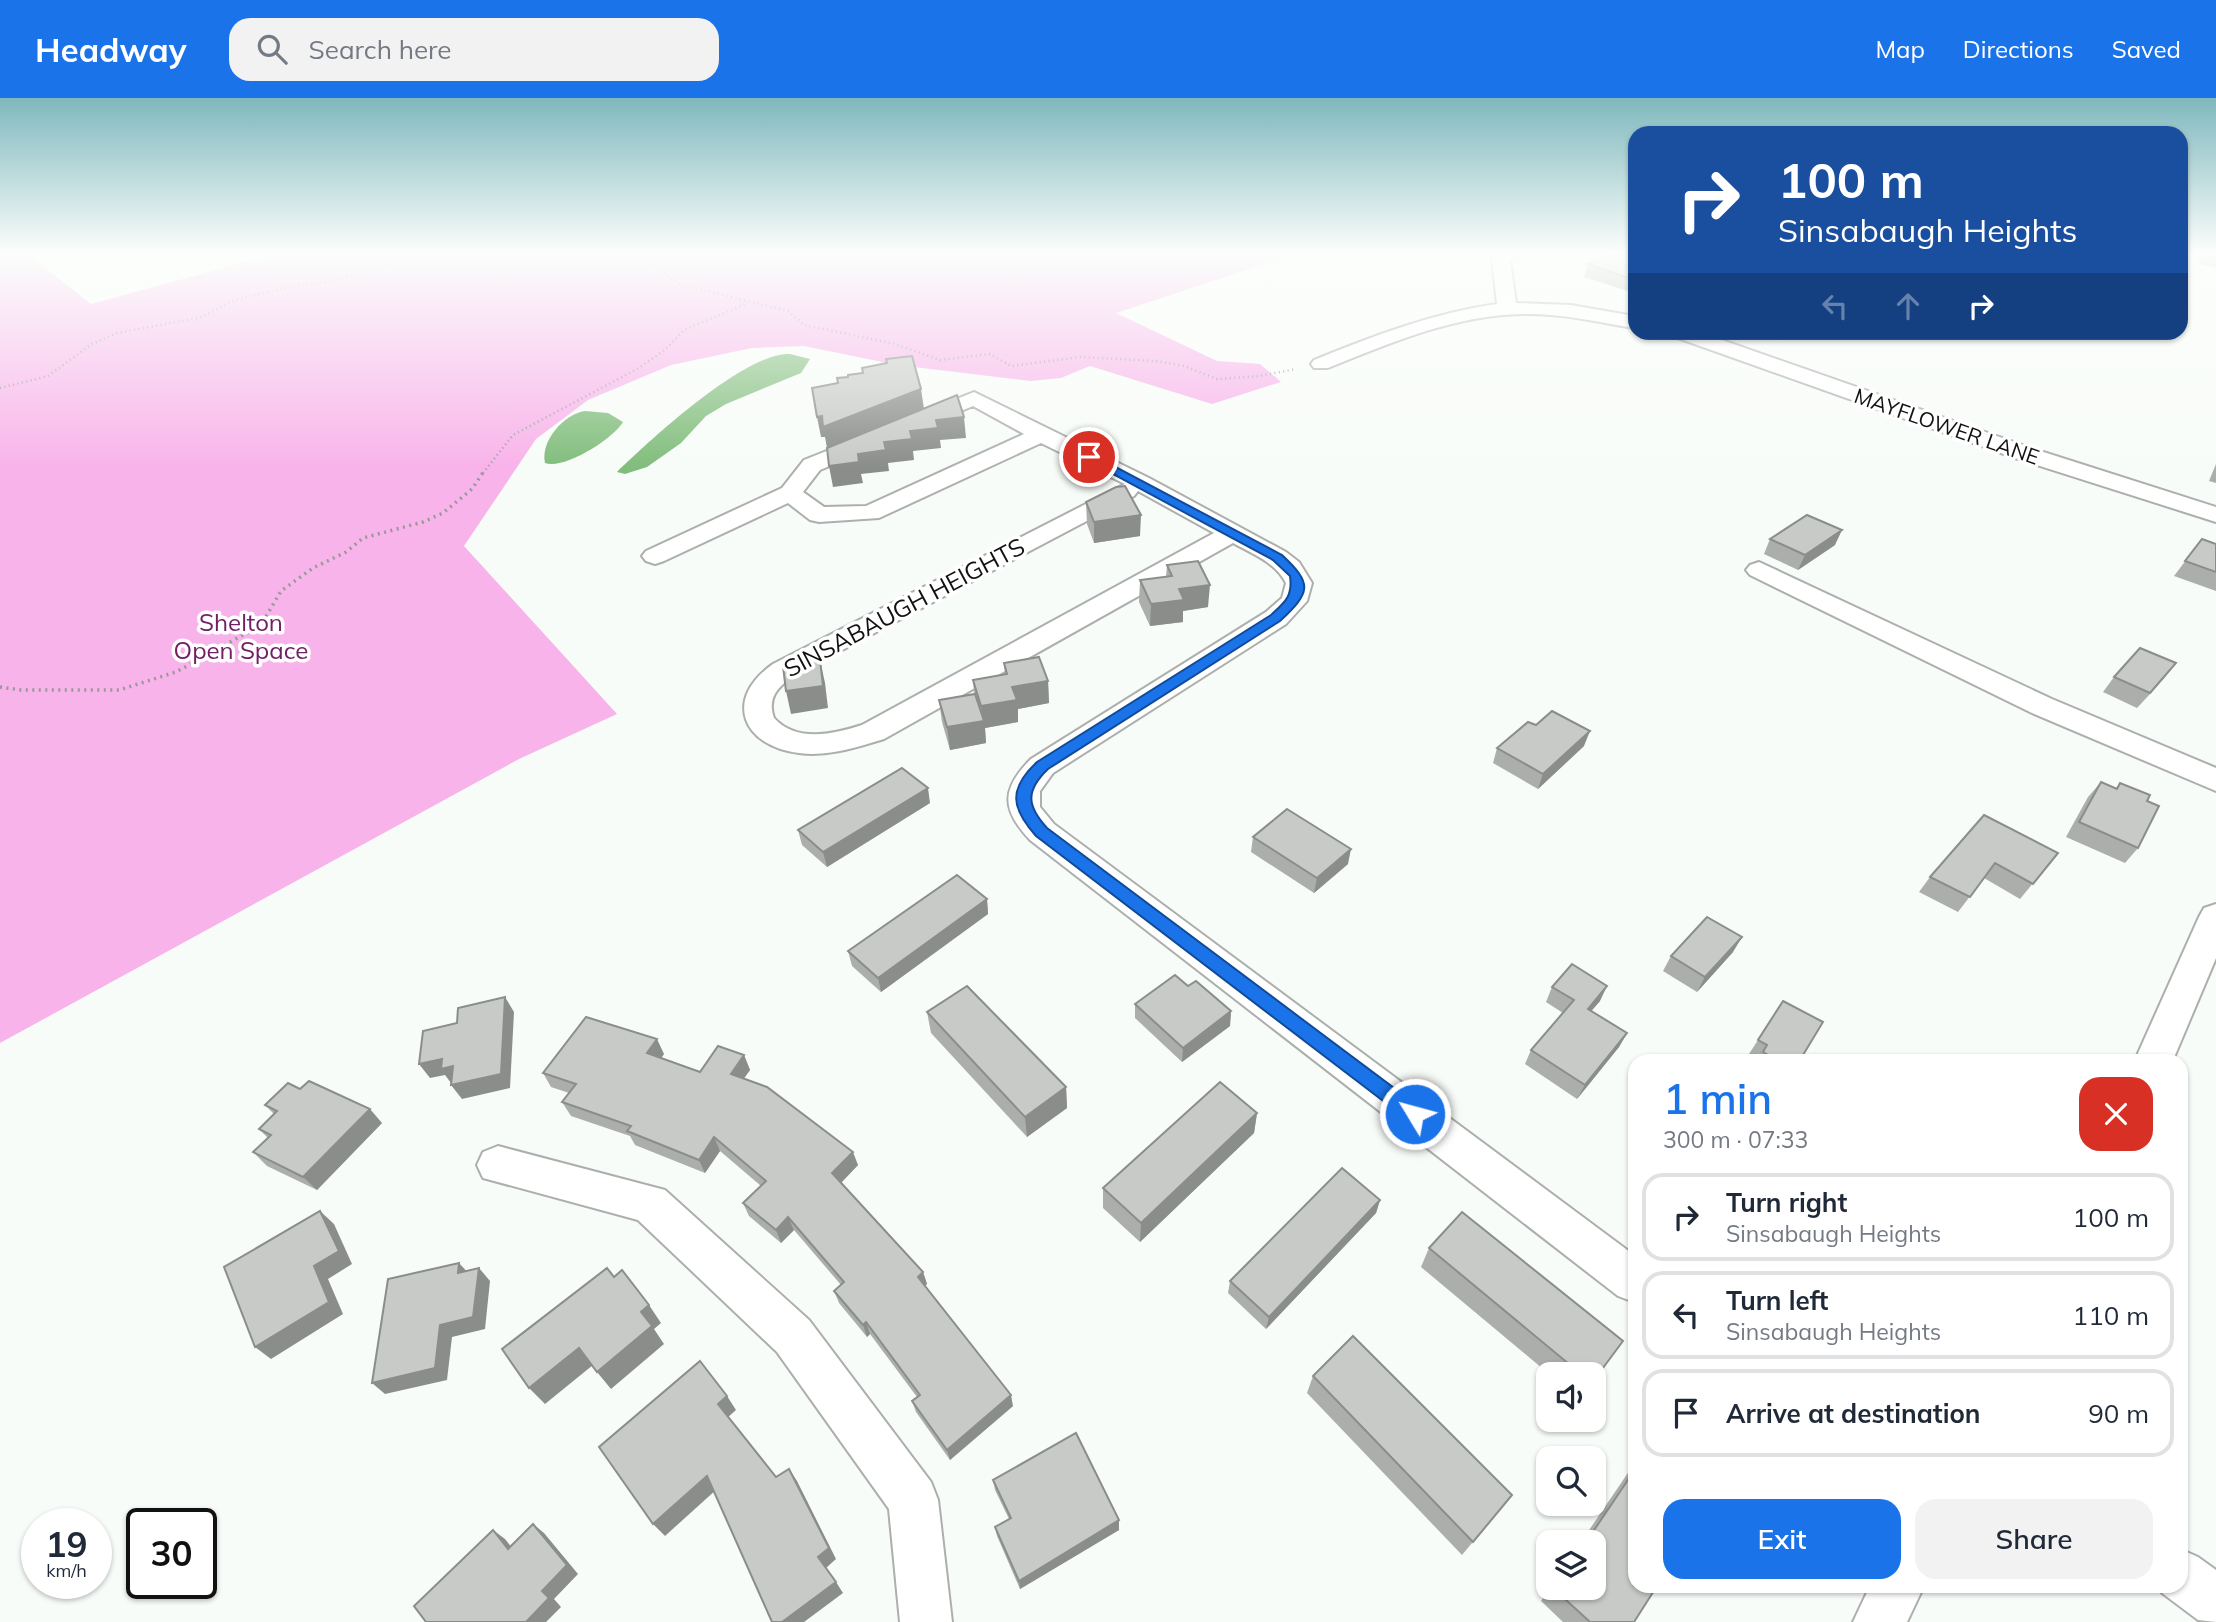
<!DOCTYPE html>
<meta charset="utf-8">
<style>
body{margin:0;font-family:Mulish,sans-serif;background:#f2f2f3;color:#1f2937;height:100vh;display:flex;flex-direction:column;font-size:26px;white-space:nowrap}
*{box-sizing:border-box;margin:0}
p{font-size:23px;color:#747a83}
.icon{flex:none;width:38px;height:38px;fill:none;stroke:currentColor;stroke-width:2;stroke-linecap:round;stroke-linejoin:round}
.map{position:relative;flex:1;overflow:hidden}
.side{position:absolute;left:1628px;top:956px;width:560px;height:539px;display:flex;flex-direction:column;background:#fff;border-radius:21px;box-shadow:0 2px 5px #0004}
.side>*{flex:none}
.banner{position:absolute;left:1628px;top:28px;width:560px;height:214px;border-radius:21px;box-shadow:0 2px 5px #0004;background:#1a4fa0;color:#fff;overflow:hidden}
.fabs{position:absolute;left:1536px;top:1264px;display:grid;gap:14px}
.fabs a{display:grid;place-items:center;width:70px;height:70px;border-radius:14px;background:#fff;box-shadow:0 2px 5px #0004;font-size:35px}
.speed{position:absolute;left:21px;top:1410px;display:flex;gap:14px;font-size:35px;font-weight:700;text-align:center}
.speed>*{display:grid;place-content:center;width:91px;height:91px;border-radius:50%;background:#fff;box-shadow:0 2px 5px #0004;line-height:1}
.speed small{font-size:18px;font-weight:400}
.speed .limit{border:4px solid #111;border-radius:10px;background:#fff;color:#111}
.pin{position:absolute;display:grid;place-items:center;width:60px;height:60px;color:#fff;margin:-30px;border:4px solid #fff;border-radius:50%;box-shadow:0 2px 7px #0007}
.me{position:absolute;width:77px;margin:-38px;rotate:307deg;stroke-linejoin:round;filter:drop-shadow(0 0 5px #0008)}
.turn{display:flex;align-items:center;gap:24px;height:147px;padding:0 35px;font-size:32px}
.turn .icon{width:91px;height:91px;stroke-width:2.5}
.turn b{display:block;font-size:49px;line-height:60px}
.lanes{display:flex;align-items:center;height:66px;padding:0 35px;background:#0003;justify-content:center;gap:35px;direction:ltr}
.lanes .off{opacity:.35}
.round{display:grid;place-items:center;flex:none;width:74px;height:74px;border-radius:21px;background:#f2f2f3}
.overview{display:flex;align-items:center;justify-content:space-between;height:119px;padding:0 35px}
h1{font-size:42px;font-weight:600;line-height:52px;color:#1a73e8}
.button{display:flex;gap:14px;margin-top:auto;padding:14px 35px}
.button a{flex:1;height:80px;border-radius:21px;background:#1a73e8;color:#fff;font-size:28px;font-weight:600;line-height:80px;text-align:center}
.button a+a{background:#f2f2f3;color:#1f2937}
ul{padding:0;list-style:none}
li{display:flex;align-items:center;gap:21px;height:88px;margin:0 14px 10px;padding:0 21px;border:4px solid #e0e1e3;border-radius:21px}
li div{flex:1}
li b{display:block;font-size:26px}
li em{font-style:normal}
header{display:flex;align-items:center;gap:42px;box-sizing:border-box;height:98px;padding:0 35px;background:#1a73e8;color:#fff}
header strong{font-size:33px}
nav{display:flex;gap:38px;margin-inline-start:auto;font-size:24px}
.search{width:490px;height:63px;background:#f2f2f3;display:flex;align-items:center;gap:18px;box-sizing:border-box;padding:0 24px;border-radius:21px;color:#747a83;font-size:26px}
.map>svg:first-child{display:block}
</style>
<header>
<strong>Headway</strong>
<div class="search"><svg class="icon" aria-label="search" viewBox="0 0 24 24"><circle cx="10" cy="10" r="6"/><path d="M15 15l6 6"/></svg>Search here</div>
<nav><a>Map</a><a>Directions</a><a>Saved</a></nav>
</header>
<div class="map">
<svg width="2216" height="1524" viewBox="0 0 2216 1524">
<rect width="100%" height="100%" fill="#f8fcf8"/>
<!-- green -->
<path fill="#f8b3ea" d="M0 157H29L91 206 271 157H1292L1116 215 1217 263 1260 266 1281 284 1212 306 1090 268 1061 280 1031 283 897 267 804 248 752 250 671 267 588 302 536 341 464 448 617 616 519 661 0 945Z"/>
<!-- water -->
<g fill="#81bd7c">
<path d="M790 256 810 261 801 275 726 306 706 318 681 345 647 369 625 376 617 374C650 342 745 254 790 256Z"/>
<path d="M585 313 608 315 623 324C613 341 564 372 545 365 540 343 564 316 585 313Z"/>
</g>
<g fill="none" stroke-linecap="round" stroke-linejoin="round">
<!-- minor casing -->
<g stroke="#acafac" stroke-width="4">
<g id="minor">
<path d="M1494 157H1518L1510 163 1516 205 1571 207 1634 218V230C1597 224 1561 215 1523 216 1455 217 1390 245 1328 270H1314L1311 266 1314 262C1373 238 1433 215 1497 206L1492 160Z"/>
<path d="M1669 234H1699L2034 351 2216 409V424L2018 361 1672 238Z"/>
<path d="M974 294 1149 380 1286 454 1299 464 1312 485 1307 503 1286 526 1053 675 1040 693V709L1054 726 1634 1157V1204L1618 1198 1030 742C1001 711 1001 691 1031 661L1266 514 1282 500 1286 485C1275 464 1253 456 1233 445L884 641C857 649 828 659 799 655 742 648 723 601 773 566L1125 386 1041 345 879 420 819 424 810 422 788 405 664 463 655 466 646 463 642 458 646 453 782 390 804 362ZM973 308 1024 336 866 408 824 409 803 394 820 372ZM1138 393 1214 435 862 627C834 636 797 645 774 620 767 600 777 590 793 578L1134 398Z"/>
<path d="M1759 464 2052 601 2216 670V693L2032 615 1750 477 1746 472 1750 467Z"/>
<path d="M2216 806V860L2173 962H2135L2199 819 2204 810Z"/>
<path d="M498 1048 665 1092 809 1222 931 1384 938 1402 952 1524H900L889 1411 777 1254 638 1122 483 1080 477 1067 483 1054Z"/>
<path d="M2180 1451 2198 1459 2216 1472V1524L2198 1522 2162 1495 2159 1488H2180Z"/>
<path d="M1870 1488H1924L1907 1524H1853Z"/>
</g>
</g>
<!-- path-far1 -->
<g stroke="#969996" stroke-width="2.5" stroke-dasharray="1 3.5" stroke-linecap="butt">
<path d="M569 157 647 158 649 165 682 187 788 213 804 227 895 246 940 262 990 256 1011 268 1080 259 1156 263 1184 268 1217 281 1259 278 1296 271"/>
<path d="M0 290 48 278 92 246 117 235 199 220 235 202 292 188 336 183 375 170 438 157"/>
<path d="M483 375 513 337 639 270 666 251 684 232 748 205"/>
</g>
<!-- path -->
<path stroke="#969996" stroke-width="3.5" stroke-dasharray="2 4.5" stroke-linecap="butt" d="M0 589 21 592H119L176 574 261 527 281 493 313 470 346 454 363 440 423 424 443 415 472 391 484 373"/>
<!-- minor -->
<use href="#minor" fill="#fff" fill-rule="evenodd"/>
</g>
<!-- wall -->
<g fill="#abaeaa">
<path d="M1634 157V195L1584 179 1588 166Z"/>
<path d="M2204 157H2216V170L2198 166Z"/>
<path d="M2216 366V385L2209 383Z"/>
<path d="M1086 404 1140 438 1094 445 1087 426Z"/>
<path d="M1770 441 1835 447 1798 472 1764 456Z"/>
<path d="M2202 441 2216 446V493L2174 478Z"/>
<path d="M1167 467 1208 509 1183 513V524L1150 528 1139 504 1140 482 1166 479Z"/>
<path d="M1004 565 1048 583 1049 605 1018 611V624L985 630 986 645 950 652 942 624 939 602 974 596 973 582 1005 577Z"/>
<path d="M2114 579 2164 580 2137 610 2103 594Z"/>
<path d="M1584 648 1538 691 1493 665 1497 650Z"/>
<path d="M2101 684 2116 690 2120 685 2147 703 2138 750 2125 765 2066 739 2088 699Z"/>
<path d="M930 705 827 769 802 747 798 732Z"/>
<path d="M1984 717 2058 755 2020 801 1984 780 1958 814 1919 794 1930 779Z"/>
<path d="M1253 739 1348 766 1314 795 1251 754Z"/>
<path d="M987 801 988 816 881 894 852 868 848 853Z"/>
<path d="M1733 854 1697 894 1663 873 1671 858Z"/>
<path d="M1188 888 1231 913 1230 928 1182 964 1135 920V906Z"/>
<path d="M1552 889 1600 903 1591 913 1627 935 1619 949 1577 1001 1525 966 1531 952 1563 915 1546 904Z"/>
<path d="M927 914 1066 989 1067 1010 1027 1039 931 935Z"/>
<path d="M1774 917 1800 962H1757V961L1749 956Z"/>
<path d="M664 956 661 960 700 974 744 957 750 972 744 980 858 1067 841 1085 923 1174 927 1186 925 1188 1013 1308 950 1362 916 1314 912 1303 917 1299 870 1236 867 1239 839 1205 834 1193 841 1187 794 1132 781 1145 749 1118 743 1105 761 1088 720 1053 705 1075 635 1047 630 1038 571 1018 562 1004 569 995 551 989 543 975Z"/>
<path d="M300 991 382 1025 317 1092 267 1068 253 1054 268 1040 259 1031 274 1016 265 1007Z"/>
<path d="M1257 1015 1254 1035 1140 1144 1103 1110V1090Z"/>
<path d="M1380 1102 1376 1115 1266 1231 1228 1195 1230 1183Z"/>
<path d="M1429 1150 1594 1276H1549L1421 1169Z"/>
<path d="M1313 1278 1512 1397 1462 1457 1307 1295Z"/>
<path d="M1634 1366V1524H1563L1541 1503 1550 1489H1594V1444H1581Z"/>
<path d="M993 1382 1119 1432 1020 1491 997 1438 995 1429 1009 1421 995 1392Z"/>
</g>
<!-- shaded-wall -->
<g fill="#8b8d8b">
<path d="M921 291 924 311 827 350 825 339H821L817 319Z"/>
<path d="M964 319 966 340 940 342 941 350 913 353 914 362 888 365 889 373 861 376 863 385 833 389 829 368 936 322Z"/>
<path d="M1141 417 1140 438 1094 445V424Z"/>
<path d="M1842 432 1835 447 1798 472 1805 457Z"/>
<path d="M1210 487 1208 509 1183 513V524L1150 528 1151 506 1179 491Z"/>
<path d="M820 562 825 585 828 610 791 616 786 593Z"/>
<path d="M2176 565 2164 580 2137 610Z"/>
<path d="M1048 583 1049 605 1018 611V624L985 630 986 645 950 652 947 629 982 623 981 608 1012 589Z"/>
<path d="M1590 633 1584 648 1538 691 1543 676Z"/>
<path d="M928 690 930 705 827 769 823 754Z"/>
<path d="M1351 751 1348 766 1314 795 1317 780Z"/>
<path d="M987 801 988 816 881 894 878 880Z"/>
<path d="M1742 839 1733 854 1697 894 1705 879Z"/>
<path d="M1607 888 1600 903 1581 925 1588 911Z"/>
<path d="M505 899 514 914 510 990 462 1001 451 987Z"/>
<path d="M1231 913 1230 928 1182 964 1183 950Z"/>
<path d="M1627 935 1619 949 1577 1001 1585 987Z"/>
<path d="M657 941 664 956 654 970 647 955Z"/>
<path d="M744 957 750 972 737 990 731 976Z"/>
<path d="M442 961 453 968 451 985 445 977 430 980 419 966Z"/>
<path d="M1066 989 1067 1010 1027 1039 1025 1019Z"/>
<path d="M370 1011 382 1025 317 1092 303 1079Z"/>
<path d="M1257 1015 1254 1035 1140 1144 1141 1125Z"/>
<path d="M714 1039 720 1053 705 1075 699 1062Z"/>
<path d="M853 1054 858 1067 837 1089 832 1075Z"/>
<path d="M1380 1102 1376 1115 1266 1231 1269 1219Z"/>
<path d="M320 1113 334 1126 352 1166 328 1181 343 1216 271 1261 255 1249 314 1168Z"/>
<path d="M788 1119 794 1132 781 1145 776 1132Z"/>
<path d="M459 1165 471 1178 458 1175Z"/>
<path d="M479 1170 490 1183 485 1231 452 1239 447 1282 385 1296 372 1285 440 1227Z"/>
<path d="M923 1174 927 1186 921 1191 918 1179Z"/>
<path d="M649 1207 661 1225 654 1231 664 1246 611 1291 597 1274 641 1214Z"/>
<path d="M866 1224 870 1236 867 1239 863 1227Z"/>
<path d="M579 1250 593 1267 545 1306 529 1290Z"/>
<path d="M1011 1297 1013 1308 950 1362 947 1352Z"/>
<path d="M727 1298 736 1312 727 1320 718 1306Z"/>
<path d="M789 1371 797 1383 836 1461 826 1470 818 1459Z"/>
<path d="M707 1378 717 1391 665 1438 653 1426Z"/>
<path d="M1119 1422V1432L1020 1491 1019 1483Z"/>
<path d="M533 1426 544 1435 578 1476 554 1501 561 1509 546 1524H526L542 1493Z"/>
<path d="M493 1432 505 1441 520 1460 508 1451Z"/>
<path d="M836 1484 843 1495 804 1524H782Z"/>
</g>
<!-- building -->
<g fill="#c7cac6" stroke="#8b8d8b" stroke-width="2">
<path d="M1609 157H1634V182L1588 166Z"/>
<path d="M912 258 921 291 823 329 822 318 817 319 812 290 838 285 837 280 848 279V277L863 275 862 270 887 265 886 261Z"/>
<path d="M957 297 964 319 936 322 938 330 910 333 912 341 884 344 886 352 858 356 859 364 829 368 827 350Z"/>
<path d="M1125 388 1141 417 1094 424 1086 404 1116 389Z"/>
<path d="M1807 417 1842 432 1805 457 1770 441Z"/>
<path d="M2202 441 2216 446V474L2185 463Z"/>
<path d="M1198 463 1210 487 1179 491 1184 502 1151 506 1140 482 1172 478 1167 467Z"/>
<path d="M2140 550 2176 565 2150 595 2114 579Z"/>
<path d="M1039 559 1048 583 1012 589 1017 602 981 608 973 582 1007 576 1004 565Z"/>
<path d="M820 562 823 588 786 593 783 568Z"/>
<path d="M975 596 984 623 947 629 939 602Z"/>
<path d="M1552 613 1590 633 1543 676 1497 650 1528 624 1536 627Z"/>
<path d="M902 670 928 690 823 754 798 732Z"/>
<path d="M2101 684 2117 691 2120 685 2150 697 2147 703 2159 708 2138 750 2079 724Z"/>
<path d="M1287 711 1351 751 1317 780 1253 739Z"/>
<path d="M1984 717 2058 755 2033 786 1995 765 1970 799 1930 779Z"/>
<path d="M957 777 987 801 878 880 848 853Z"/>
<path d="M1707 819 1742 839 1705 879 1671 858Z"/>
<path d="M1572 866 1607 888 1588 911 1627 935 1585 987 1531 952 1574 902 1552 889Z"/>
<path d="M1175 877 1188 888 1196 883 1231 913 1183 950 1135 906Z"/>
<path d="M967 888 1066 989 1025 1019 927 914Z"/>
<path d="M505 899 501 976 451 987 453 968 441 971 442 961 419 966 423 933 457 925 458 910Z"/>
<path d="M1783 903 1823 924 1800 962H1777L1763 954 1767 947 1758 942Z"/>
<path d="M586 919 657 941 647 955 700 974 718 948 744 957 731 976 767 989 853 1054 832 1075 923 1174 918 1179 1011 1297 947 1352 912 1303 920 1297 866 1224 863 1227 834 1193 844 1184 788 1119 776 1132 743 1105 766 1083 714 1039 699 1062 627 1033 631 1028 562 1004 576 986 543 975Z"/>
<path d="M309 983 370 1011 303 1079 253 1054 271 1037 259 1031 277 1013 265 1007 288 985 300 991Z"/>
<path d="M1220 984 1257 1015 1141 1125 1103 1090Z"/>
<path d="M1342 1070 1380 1102 1269 1219 1230 1183Z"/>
<path d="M320 1113 339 1153 314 1168 329 1204 255 1249 224 1169Z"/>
<path d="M1462 1114 1623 1243 1594 1282V1276H1581L1429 1150Z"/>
<path d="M459 1165 458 1175 479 1170 473 1219 440 1227 435 1270 372 1285 388 1181Z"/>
<path d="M607 1170 614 1179 622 1172 649 1207 641 1214 652 1228 597 1274 579 1250 529 1290 502 1251Z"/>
<path d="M1353 1238 1512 1397 1473 1444 1313 1278Z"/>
<path d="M700 1263 727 1298 718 1306 776 1379 789 1371 829 1450 818 1459 836 1484 782 1524H772L707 1378 653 1426 599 1349Z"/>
<path d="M1076 1335 1119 1422 1019 1483 995 1429 1011 1420 993 1382Z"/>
<path d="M1634 1373V1488H1657L1634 1524H1590L1554 1491 1555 1489H1594V1444H1586Z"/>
<path d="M533 1426 567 1467 542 1493 549 1500 526 1524H426L414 1508 493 1432 508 1451Z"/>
</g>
<!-- sky -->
<linearGradient id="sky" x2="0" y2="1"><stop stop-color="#7fb8bd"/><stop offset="0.42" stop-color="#fcfefc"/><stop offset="1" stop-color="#fcfefc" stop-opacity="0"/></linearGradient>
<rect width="2216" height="370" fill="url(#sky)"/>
<!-- route -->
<path fill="#1a73e8" stroke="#114b97" stroke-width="2" d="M1085 357H1093L1282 457C1313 486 1311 494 1280 523L1048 671C1025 693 1027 708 1047 730L1422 1011 1424 1016 1422 1022 1415 1025 1408 1022 1036 738C1011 710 1008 691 1037 664L1271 517C1285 504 1293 498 1290 478L1273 462 1085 361Z"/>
<g text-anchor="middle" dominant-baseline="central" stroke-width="7" stroke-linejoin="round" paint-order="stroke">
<!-- far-street labels -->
<g font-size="21" fill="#101110" stroke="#fff">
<text transform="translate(1947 328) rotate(19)">MAYFLOWER LANE</text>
</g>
<!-- street labels -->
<g font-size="24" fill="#101110" stroke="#fff">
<text transform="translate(904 509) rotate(-28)">SINSABAUGH HEIGHTS</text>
</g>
<!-- park labels -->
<g font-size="24" fill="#712065" stroke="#fff">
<text x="241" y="524">Shelton<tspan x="241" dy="28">Open Space</tspan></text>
</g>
</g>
</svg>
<div class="fabs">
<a><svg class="icon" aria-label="sound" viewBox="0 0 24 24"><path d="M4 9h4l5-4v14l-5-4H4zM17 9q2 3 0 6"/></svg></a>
<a><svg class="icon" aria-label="search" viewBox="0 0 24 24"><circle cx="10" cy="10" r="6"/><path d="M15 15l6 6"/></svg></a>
<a><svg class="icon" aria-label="layers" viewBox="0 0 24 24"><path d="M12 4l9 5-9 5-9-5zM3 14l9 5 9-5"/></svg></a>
</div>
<div class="speed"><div>19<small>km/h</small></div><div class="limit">30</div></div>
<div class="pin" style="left:1089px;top:359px;background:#d93025"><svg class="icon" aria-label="arrive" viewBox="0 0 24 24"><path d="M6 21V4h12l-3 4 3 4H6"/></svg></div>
<svg class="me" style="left:1415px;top:1016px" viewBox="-20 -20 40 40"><circle r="17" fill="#1a73e8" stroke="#fff" stroke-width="3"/><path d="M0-11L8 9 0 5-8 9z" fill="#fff"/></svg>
<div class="banner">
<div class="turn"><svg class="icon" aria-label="right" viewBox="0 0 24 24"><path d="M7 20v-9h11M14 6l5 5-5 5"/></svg><div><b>100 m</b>Sinsabaugh Heights</div></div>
<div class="lanes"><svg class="icon off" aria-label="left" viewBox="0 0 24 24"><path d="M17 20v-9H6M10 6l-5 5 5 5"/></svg><svg class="icon off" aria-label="ahead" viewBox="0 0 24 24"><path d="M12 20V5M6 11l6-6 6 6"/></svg><svg class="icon" aria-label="right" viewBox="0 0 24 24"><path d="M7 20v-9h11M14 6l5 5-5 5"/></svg></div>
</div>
<section class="side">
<div class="overview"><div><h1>1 min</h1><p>300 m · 07:33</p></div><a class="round" style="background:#d93025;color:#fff"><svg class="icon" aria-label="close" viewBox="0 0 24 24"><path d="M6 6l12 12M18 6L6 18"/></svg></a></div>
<ul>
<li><svg class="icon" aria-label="right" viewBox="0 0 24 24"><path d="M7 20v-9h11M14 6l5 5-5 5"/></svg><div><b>Turn right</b><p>Sinsabaugh Heights</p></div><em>100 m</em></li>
<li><svg class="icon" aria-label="left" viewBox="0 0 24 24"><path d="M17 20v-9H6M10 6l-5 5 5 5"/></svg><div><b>Turn left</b><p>Sinsabaugh Heights</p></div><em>110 m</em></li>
<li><svg class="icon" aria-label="arrive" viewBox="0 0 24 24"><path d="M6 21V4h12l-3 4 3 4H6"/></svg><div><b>Arrive at destination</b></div><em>90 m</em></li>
</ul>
<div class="button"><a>Exit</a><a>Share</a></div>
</section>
</div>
